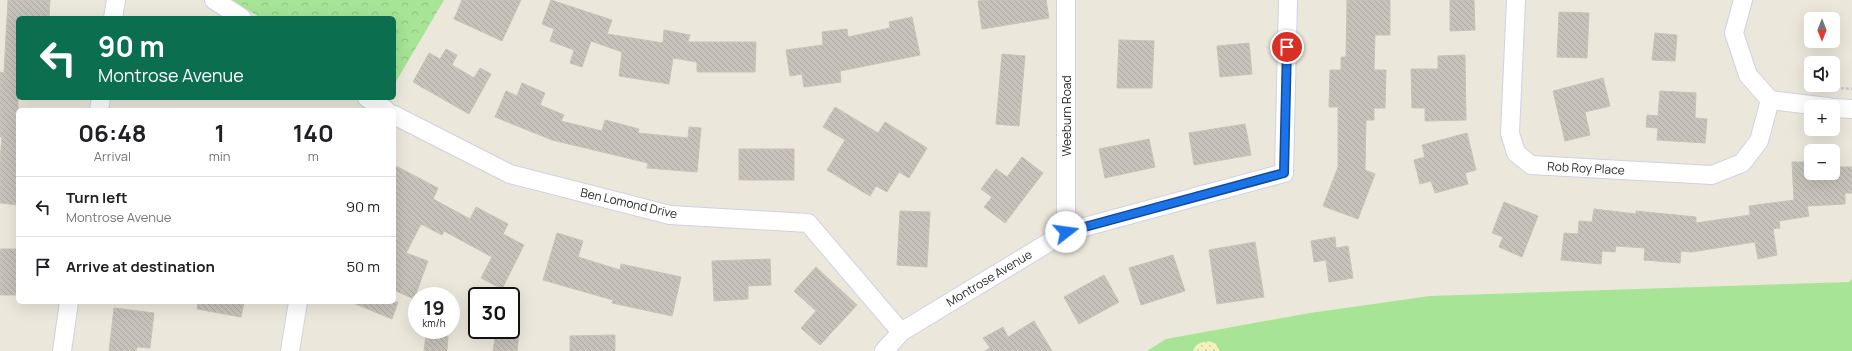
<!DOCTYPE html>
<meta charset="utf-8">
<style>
body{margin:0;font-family:Manrope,sans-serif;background:#f6f6f6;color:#202124;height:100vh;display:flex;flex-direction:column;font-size:15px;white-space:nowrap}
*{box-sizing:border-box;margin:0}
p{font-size:13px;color:#757577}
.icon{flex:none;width:22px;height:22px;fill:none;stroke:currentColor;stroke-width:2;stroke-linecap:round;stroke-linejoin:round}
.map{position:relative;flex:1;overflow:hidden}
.drawer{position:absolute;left:16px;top:108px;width:380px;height:196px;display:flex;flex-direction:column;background:#fff;border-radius:6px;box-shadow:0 4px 16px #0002}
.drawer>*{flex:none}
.banner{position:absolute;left:16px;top:16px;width:380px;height:84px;border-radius:6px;box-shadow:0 4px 16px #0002;background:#0b6e4f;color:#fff;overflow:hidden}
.needle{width:26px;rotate:180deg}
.controls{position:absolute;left:1804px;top:12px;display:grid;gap:8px}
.controls a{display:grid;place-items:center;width:36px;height:36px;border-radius:6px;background:#fff;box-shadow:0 4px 16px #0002;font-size:20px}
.speed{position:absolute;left:408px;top:287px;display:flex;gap:8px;font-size:20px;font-weight:700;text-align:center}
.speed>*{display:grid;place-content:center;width:52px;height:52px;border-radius:50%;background:#fff;box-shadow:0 4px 16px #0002;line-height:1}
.speed small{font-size:10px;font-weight:400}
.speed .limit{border:2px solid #111;border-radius:6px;background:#fff;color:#111}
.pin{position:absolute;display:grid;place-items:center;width:34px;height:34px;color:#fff;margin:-17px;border:2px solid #fff;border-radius:50%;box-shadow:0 1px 4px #0007}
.me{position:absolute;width:44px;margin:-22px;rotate:75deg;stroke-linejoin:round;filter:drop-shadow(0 0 3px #0008)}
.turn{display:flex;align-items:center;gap:14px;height:84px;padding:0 16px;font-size:18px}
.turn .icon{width:52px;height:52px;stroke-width:2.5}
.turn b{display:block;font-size:28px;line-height:34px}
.eta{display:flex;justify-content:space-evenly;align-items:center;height:68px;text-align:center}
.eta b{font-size:24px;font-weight:700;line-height:28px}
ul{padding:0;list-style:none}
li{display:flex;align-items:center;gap:12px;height:60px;padding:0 16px;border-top:1px solid #e0e0e0}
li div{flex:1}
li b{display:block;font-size:15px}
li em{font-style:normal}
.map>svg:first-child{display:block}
</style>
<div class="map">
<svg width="1852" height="351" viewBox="0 0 1852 351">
<defs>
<pattern id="sand-dots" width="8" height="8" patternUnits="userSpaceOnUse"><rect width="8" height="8" fill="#f2f0bd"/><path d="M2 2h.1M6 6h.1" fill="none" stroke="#d0cea2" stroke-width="1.8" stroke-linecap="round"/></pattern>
<pattern id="park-crowns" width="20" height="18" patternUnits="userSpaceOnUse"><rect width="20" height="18" fill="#a7e496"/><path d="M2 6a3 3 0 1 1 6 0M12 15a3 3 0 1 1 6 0" fill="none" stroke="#90c481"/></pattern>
<pattern id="building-back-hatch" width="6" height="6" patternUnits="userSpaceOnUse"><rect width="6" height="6" fill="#c7c3bb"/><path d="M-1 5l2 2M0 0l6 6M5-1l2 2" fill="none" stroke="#aba8a1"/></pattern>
</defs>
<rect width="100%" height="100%" fill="#ece7db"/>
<!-- grass -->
<path fill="#a7e496" d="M1852 279V351H1147L1166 339 1310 313 1430 296 1849 282Z"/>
<!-- sand -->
<path fill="url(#sand-dots)" d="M1209 341 1215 343 1220 351H1193C1196 343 1201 342 1209 341Z"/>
<!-- park -->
<path fill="url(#park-crowns)" d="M232 0H444L394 85V18H261Z"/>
<!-- building -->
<g fill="url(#building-back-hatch)" stroke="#c7c3b5">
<path d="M8 0H50L49 18H18V205L0 203V160L2 137H0V72L4 73Z"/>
<path d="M462 0H521L502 41 454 19Z"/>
<path d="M551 0 612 20 607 34 663 43 664 30 690 35 688 42H756L755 72H697V62L673 58 669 84 619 76 622 52 591 41 582 67 570 63 574 50 550 41 554 29 542 24Z"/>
<path d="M987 0H1046L1049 18 982 29 978 1Z"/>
<path d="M1347 0H1390V35H1375L1374 70H1386L1385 108H1374V120H1366L1365 170 1375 174 1358 219 1323 206 1338 167V107H1329L1330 70H1341V57H1346Z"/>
<path d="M1450 0H1474L1475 30 1450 31Z"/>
<path d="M1559 12 1589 13 1587 58 1557 57Z"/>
<path d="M912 17 920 55 840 71 841 82 804 87 802 74 790 76 786 50 823 45 822 32 847 29 848 37 890 28 889 22Z"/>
<path d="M1655 33 1677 35 1675 61 1652 60Z"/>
<path d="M1119 40 1154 41 1152 88H1117Z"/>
<path d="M1249 43 1252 74 1220 77 1217 46Z"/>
<path d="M446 49 457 55 452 65 474 78 480 68 491 74 469 114 413 82 429 53 440 59Z"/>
<path d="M1002 54 1025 56 1019 126 996 124Z"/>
<path d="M1465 55 1466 120 1425 121V108H1412L1411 69H1438V56Z"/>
<path d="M1603 78 1610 106 1585 112 1590 135 1565 141 1553 91Z"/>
<path d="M522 83 545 93 540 105 564 115 561 121 602 131 605 120 639 129 638 133 688 138 689 127 701 128 697 172 647 168 648 163 552 140 495 117 506 91 517 96Z"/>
<path d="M1660 91 1696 93 1695 118 1707 119 1705 143 1657 140 1658 128 1646 127 1647 115 1658 116Z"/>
<path d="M835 107 878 133 885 122 927 148 909 178 899 172 887 192 876 186 870 196 827 170 845 140 823 127Z"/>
<path d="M1245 124 1251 155 1194 165 1189 133Z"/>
<path d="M1467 133 1476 170 1465 173 1468 184 1435 193 1431 181 1420 184 1414 160 1425 157 1422 145Z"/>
<path d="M1149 139 1155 167 1105 178 1099 149Z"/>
<rect x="739" y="149" width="55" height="31"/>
<path d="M1022 157 1043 173 1005 223 984 207 992 197 981 189 996 169 1007 177Z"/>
<path d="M1792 162H1811V173H1833V167H1852V193H1845V204L1807 206 1809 216 1779 221 1780 228 1773 229 1777 255 1758 259 1755 242 1691 252 1681 251 1680 263 1644 260 1645 248 1616 246 1615 252 1602 251 1601 264 1561 260 1564 233 1578 234 1579 221 1592 222 1594 209 1636 214V211L1696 217V223L1750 215 1749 206 1794 200Z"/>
<path d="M394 165 438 188 433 199 470 219 476 207 508 224 503 234 524 245 502 289 481 278 492 257 444 231 442 235 421 224 406 253 428 261 414 299 394 290Z"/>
<path d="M1504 202 1538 216 1522 257 1499 247 1503 237 1492 233Z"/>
<path d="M900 211 930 212 927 267 897 265Z"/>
<path d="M557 233 583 241 578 257 620 270 621 264 681 277 672 316 612 303 613 300 543 280Z"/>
<path d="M1335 237 1336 248 1348 246 1353 278 1329 282 1326 260 1314 262 1311 241Z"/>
<path d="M1255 242 1264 297 1217 304 1209 250Z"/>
<rect x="0" y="249" width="18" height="46"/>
<path d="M1173 255 1185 291 1141 305 1129 268Z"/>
<path d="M770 259 771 285 748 286V299L714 301 712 261Z"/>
<path d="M816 267 857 305 820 345 801 328 816 311 794 291Z"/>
<path d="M1104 275 1119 302 1079 324 1064 297Z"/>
<path d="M198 302H244L241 317 197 309Z"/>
<path d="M351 302H398L392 319Z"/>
<path d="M114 308 154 313 150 348 137 347 136 351H109Z"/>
<path d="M1034 321 1052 351H985L990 348 983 338 1003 327 1008 337Z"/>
<path d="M496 331 519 334 517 351H493Z"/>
<path d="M426 335 448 336 447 351H424Z"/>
<path d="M615 335V351H570V336Z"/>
</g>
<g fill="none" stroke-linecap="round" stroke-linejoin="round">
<!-- minor casing -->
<g stroke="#d0d1e3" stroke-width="20">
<g id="minor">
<path d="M214 0 242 18"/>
<path d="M1516 0 1510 133 1516 153 1531 165 1712 175 1742 163 1759 141 1770 100"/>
<path d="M1743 0 1734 33 1748 75 1770 100 1828 107"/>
<path d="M113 18 116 0"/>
<path d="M367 98 386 110"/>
<path d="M1833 108 1852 109"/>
<path d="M99 110 101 98"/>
<path d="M394 115 510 174 670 215 808 223 901 332"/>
<path d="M1066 232V0"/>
<path d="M62 351 69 302"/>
<path d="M290 351 298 302"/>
<path d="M884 351 901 332 1066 232 1284 173 1288 0"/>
</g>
</g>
<!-- path -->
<path stroke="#c7c7c7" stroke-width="2.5" stroke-dasharray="3 2" stroke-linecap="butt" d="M1821 87 1852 89"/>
<!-- minor -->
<use href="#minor" stroke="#fff" stroke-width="18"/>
</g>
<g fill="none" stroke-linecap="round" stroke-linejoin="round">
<!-- route casing -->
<g stroke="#114b97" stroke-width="10">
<path id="route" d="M1066 232 1284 173 1287 47"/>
</g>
<!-- route -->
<use href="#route" stroke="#1a73e8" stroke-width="7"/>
</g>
<g text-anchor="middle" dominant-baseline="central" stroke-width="3" stroke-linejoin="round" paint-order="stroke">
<!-- street labels -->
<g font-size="12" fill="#292929" stroke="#fff">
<text transform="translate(1066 116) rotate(-90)">Weeburn Road</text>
<text transform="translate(1586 168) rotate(3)">Rob Roy Place</text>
<text transform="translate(629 203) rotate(13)">Ben Lomond Drive</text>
<text transform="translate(989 278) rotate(-31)">Montrose Avenue</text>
</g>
</g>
</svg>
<div class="controls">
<a><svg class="needle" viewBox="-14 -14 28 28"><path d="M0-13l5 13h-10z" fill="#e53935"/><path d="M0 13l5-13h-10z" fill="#757577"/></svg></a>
<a><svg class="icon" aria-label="sound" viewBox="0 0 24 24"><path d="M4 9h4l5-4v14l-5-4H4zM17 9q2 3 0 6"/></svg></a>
<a>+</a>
<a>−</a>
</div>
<div class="speed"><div>19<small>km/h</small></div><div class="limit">30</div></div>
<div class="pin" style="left:1287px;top:47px;background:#d93025"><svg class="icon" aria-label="arrive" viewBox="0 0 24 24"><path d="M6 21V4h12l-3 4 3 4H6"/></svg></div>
<svg class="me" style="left:1066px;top:232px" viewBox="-20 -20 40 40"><circle r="19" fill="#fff"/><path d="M0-13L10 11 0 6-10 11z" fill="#1a73e8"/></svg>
<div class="banner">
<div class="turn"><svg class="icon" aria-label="left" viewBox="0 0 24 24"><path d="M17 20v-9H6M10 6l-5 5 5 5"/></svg><div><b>90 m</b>Montrose Avenue</div></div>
</div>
<section class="drawer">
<div class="eta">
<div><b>06:48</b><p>Arrival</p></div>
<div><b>1</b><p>min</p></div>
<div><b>140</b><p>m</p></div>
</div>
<ul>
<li><svg class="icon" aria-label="left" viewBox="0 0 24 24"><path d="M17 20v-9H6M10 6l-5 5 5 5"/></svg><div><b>Turn left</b><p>Montrose Avenue</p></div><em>90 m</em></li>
<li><svg class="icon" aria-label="arrive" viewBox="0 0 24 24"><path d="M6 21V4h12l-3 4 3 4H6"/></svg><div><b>Arrive at destination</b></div><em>50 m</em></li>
</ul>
</section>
</div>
